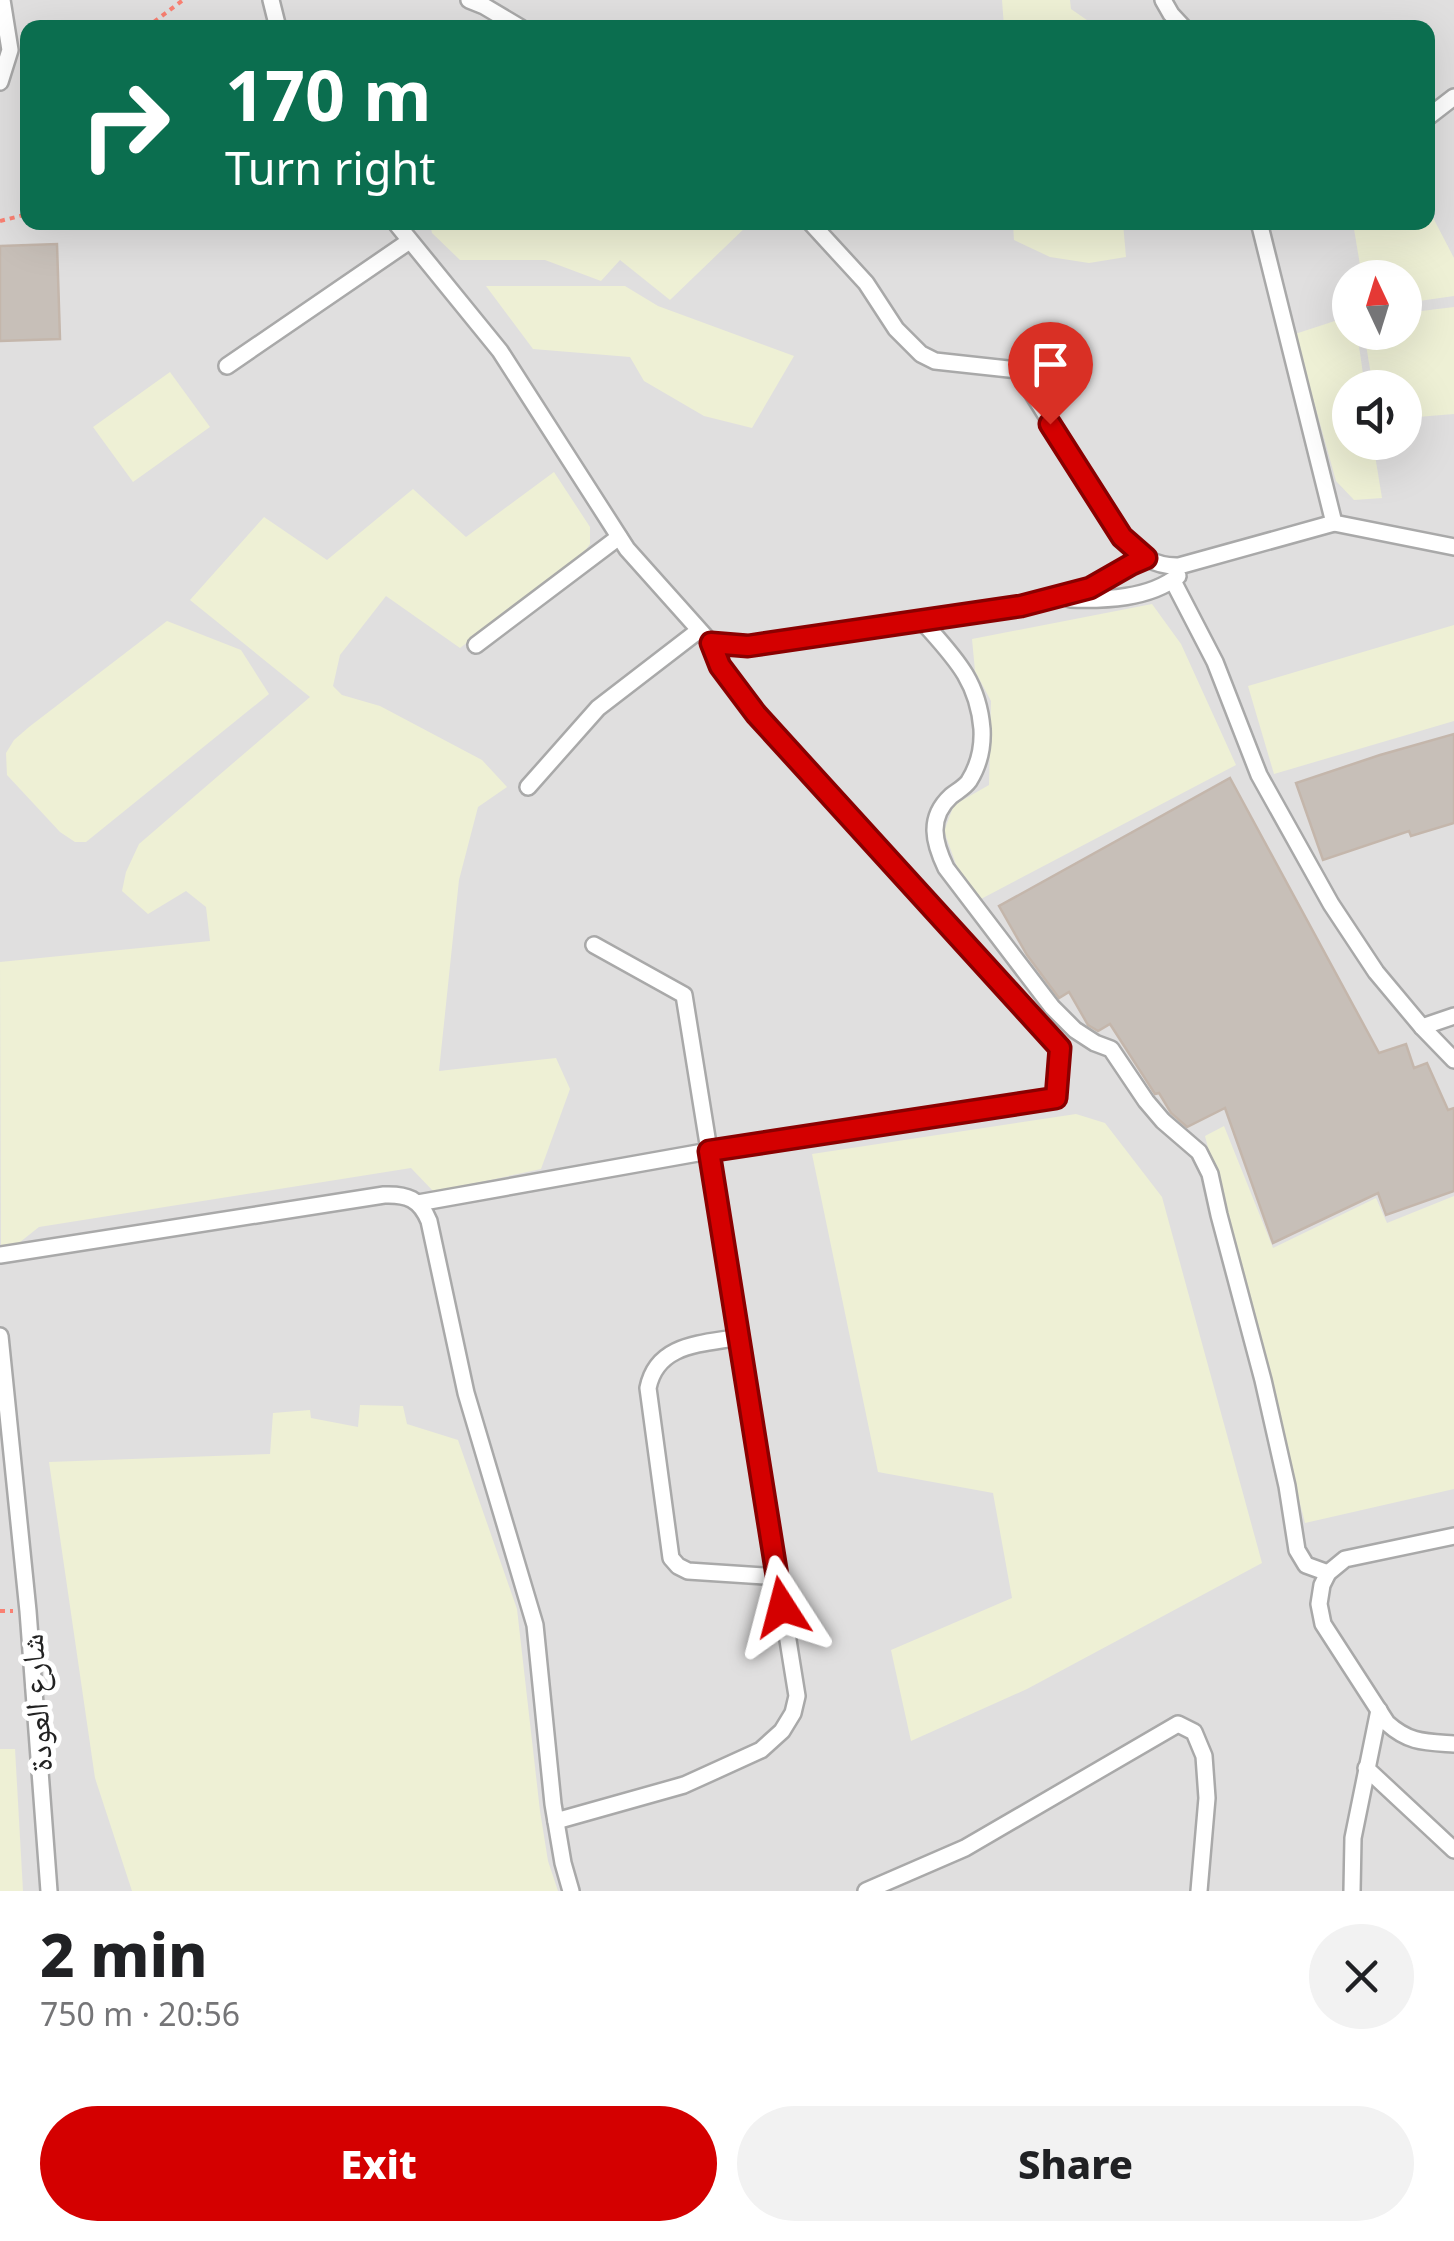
<!DOCTYPE html>
<meta charset="utf-8">
<style>
body{margin:0;font-family:"Noto Sans","Noto Naskh Arabic",sans-serif;background:#f2f2f2;color:#202124;height:100vh;display:flex;flex-direction:column;font-size:38px;white-space:nowrap}
*{box-sizing:border-box;margin:0}
p{font-size:32px;color:#757577}
.icon{flex:none;width:55px;height:55px;fill:none;stroke:currentColor;stroke-width:2;stroke-linecap:round;stroke-linejoin:round}
.map{position:relative;height:1891px;overflow:hidden}
.panel{display:flex;flex-direction:column;background:#fff;flex:1}
.panel>*{flex:none}
.banner{position:absolute;left:20px;top:20px;width:1415px;height:210px;border-radius:20px;box-shadow:0 10px 40px #0002;background:#0b6e4f;color:#fff;overflow:hidden}
.needle{width:65px;rotate:356deg}
.controls{position:absolute;left:1332px;top:260px;display:grid;gap:20px}
.controls a{display:grid;place-items:center;width:90px;height:90px;border-radius:50%;background:#fff;box-shadow:0 10px 40px #0002;font-size:50px}
.pin{position:absolute;display:grid;place-items:center;width:85px;height:85px;color:#fff;margin:-102px -42px;border-radius:50% 50% 50% 0;rotate:-45deg;box-shadow:0 0 10px #0007}
.pin .icon{rotate:45deg}
.me{position:absolute;width:110px;margin:-55px;rotate:351deg;stroke-linejoin:round;filter:drop-shadow(0 0 8px #0008)}
.turn{display:flex;align-items:center;gap:35px;height:210px;padding:0 40px;font-size:45px}
.turn .icon{width:130px;height:130px;stroke-width:2.5}
.turn b{display:block;font-size:70px;line-height:85px}
.round{display:grid;place-items:center;flex:none;width:105px;height:105px;border-radius:52px;background:#f2f2f2}
.overview{display:flex;align-items:center;justify-content:space-between;height:170px;padding:0 40px}
h1{font-size:60px;font-weight:800;line-height:75px}
.cta{display:flex;gap:20px;margin-top:auto;padding:20px 40px}
.cta a{flex:1;height:115px;border-radius:60px;background:#d40000;color:#fff;font-size:40px;font-weight:800;line-height:115px;text-align:center}
.cta a+a{background:#f2f2f2;color:#202124}
.map>svg:first-child{display:block}
</style>
<div class="map">
<svg width="1454" height="1891" viewBox="0 0 1454 1891">
<rect width="100%" height="100%" fill="#f2efe9"/>
<!-- residential -->
<path fill="#e0dfdf" fill-rule="evenodd" d="M0 0H1454V1891H0ZM28 28H1428V222H28ZM1350 278H1405V332H1350ZM1350 388H1405V442H1350Z"/>
<!-- farmland -->
<g fill="#eef0d5">
<path d="M1002 0H1070L1071 9 1097 27H1004Z"/>
<path d="M1428 208 1454 258V296L1405 303V278L1362 277 1353 223 1428 222Z"/>
<path d="M430 223V222L750 223 670 300 620 260 601 281 545 260H460L432 233Z"/>
<path d="M1013 223H1123L1126 257 1089 263 1050 257 1014 240Z"/>
<path d="M486 286H625L658 306 794 356 752 428 704 416 644 381 630 357 533 349Z"/>
<path d="M1454 307V414L1405 418V388L1373 387 1364 333 1405 332V313Z"/>
<path d="M1350 316V332L1357 333 1365 387 1350 388V442L1373 443 1382 498 1354 500 1336 481 1295 334Z"/>
<path d="M170 372 210 427 133 482 93 427Z"/>
<path d="M554 472 590 527V544L580 557 460 648 386 596 340 655 333 686 342 695 380 706 482 760 507 787 478 807 459 880 439 1071 556 1058 570 1089 541 1169 434 1192 411 1168 39 1227 15 1246H1L0 962 210 941 206 907 186 891 148 914 122 891 126 872 139 844 310 697 190 600 264 517 327 560 413 489 466 537Z"/>
<path d="M1152 604 1181 644 1236 765 981 899 957 867 944 831 954 805 989 785 991 701 975 671 972 639Z"/>
<path d="M167 621 241 650 269 694 86 842H75L60 832 7 775 6 753 14 740 29 727Z"/>
<path d="M1454 625V721L1274 774 1248 686Z"/>
<path d="M1076 1114 1105 1123 1162 1197 1262 1563 1027 1689 911 1741 891 1650 1012 1598 993 1493 878 1472 812 1154Z"/>
<path d="M1224 1126 1273 1248 1376 1198 1387 1223 1454 1196V1489L1305 1523 1205 1136Z"/>
<path d="M360 1405 403 1406 407 1424 458 1440 517 1609 540 1811 548 1861 558 1891H132L95 1778 49 1462 270 1454 273 1413 310 1410 311 1418 358 1427Z"/>
<path d="M0 1749H15L23 1891H0Z"/>
</g>
<!-- building -->
<g fill="#c7bfb8" stroke="#c4b6ab" stroke-width="2.5">
<path d="M57 244 60 339 0 341V246Z"/>
<path d="M1454 734V823L1411 836 1409 831 1323 860 1296 783 1380 755Z"/>
<path d="M1230 778 1379 1053 1406 1044 1414 1068 1427 1063 1448 1110 1454 1108V1191L1386 1215 1378 1193 1273 1243 1225 1108 1187 1127 1171 1113 1159 1093 1155 1094 1110 1024 1098 1031 1088 1025 1069 992 1059 998 1027 955 999 906Z"/>
</g>
<g fill="none" stroke-linecap="round" stroke-linejoin="round">
<!-- street casing -->
<g stroke="#a9a9a9" stroke-width="20">
<g id="street">
<path d="M271 0 278 28"/>
<path d="M469 0 484 6 521 28"/>
<path d="M1163 0 1171 14 1184 28"/>
<path d="M0 82 10 50 2 0"/>
<path d="M1428 117 1454 97"/>
<path d="M395 222 500 351 627 549 711 643 748 646 1021 606 1089 589 1132 564 1146 559"/>
<path d="M810 222 866 283 896 329 921 354 935 361 1018 370 1122 537C1139 554 1153 567 1179 566L1334 523"/>
<path d="M1259 222 1334 523 1454 547"/>
<path d="M227 366 408 242"/>
<path d="M1173 581 1215 662 1259 775 1331 904 1376 972 1422 1027 1454 1060"/>
<path d="M1070 599C1105 600 1149 599 1178 576"/>
<path d="M923 622C954 657 978 680 982 729 983 748 979 765 969 781 964 788 957 791 951 796 927 818 934 843 946 868L1052 1007 1075 1030 1095 1043 1111 1049 1146 1101 1163 1121 1199 1152 1210 1174 1219 1215 1263 1380 1287 1486 1297 1550 1306 1565 1328 1573"/>
<path d="M476 645 619 537"/>
<path d="M528 787 598 708 698 631"/>
<path d="M1422 1027 1454 1016"/>
<path d="M418 1203 709 1151 1056 1098 1060 1047 756 714 720 666 711 643"/>
<path d="M0 1255 384 1195C407 1194 420 1199 429 1221L466 1393 535 1625 553 1804 563 1863 571 1891"/>
<path d="M0 1336 28 1611 49 1891"/>
<path d="M740 1337C702 1344 657 1343 648 1388L671 1558 678 1566 688 1571 778 1577"/>
<path d="M1454 1536 1345 1559 1328 1573 1322 1585 1319 1604 1323 1624 1387 1723C1409 1743 1425 1742 1454 1744"/>
<path d="M1366 1768 1454 1850"/>
<path d="M556 1821 684 1785 761 1750 782 1731 793 1713 797 1696 684 995 594 945"/>
<path d="M866 1891 965 1848 1178 1724 1194 1732 1204 1756 1207 1798 1199 1891"/>
<path d="M1352 1891 1353 1838 1379 1710"/>
</g>
</g>
<!-- path -->
<g stroke="#fa8072" stroke-width="4" stroke-dasharray="5 5" stroke-linecap="butt">
<path d="M146 28 183 0"/>
<path d="M0 221 28 214"/>
<path d="M0 1611H13"/>
</g>
<!-- street -->
<use href="#street" stroke="#fff" stroke-width="15"/>
</g>
<g fill="none" stroke-linecap="round" stroke-linejoin="round">
<!-- route casing -->
<g stroke="#8a0000" stroke-width="25">
<path id="route" d="M782 1607 709 1151 1056 1098 1060 1048 756 714 720 666 711 643 748 646 1021 606 1090 588 1132 564 1146 558 1122 537 1050 424"/>
</g>
<!-- route -->
<use href="#route" stroke="#d40000" stroke-width="18"/>
</g>
<g text-anchor="middle" dominant-baseline="central" stroke-width="10" stroke-linejoin="round" paint-order="stroke">
<!-- street labels -->
<g font-size="32" fill="#222" stroke="#fff">
<text transform="translate(35 1703) rotate(-94)">شارع العودة</text>
</g>
</g>
</svg>
<div class="controls">
<a><svg class="needle" viewBox="-14 -14 28 28"><path d="M0-13l5 13h-10z" fill="#e53935"/><path d="M0 13l5-13h-10z" fill="#757577"/></svg></a>
<a><svg class="icon" aria-label="sound" viewBox="0 0 24 24"><path d="M4 9h4l5-4v14l-5-4H4zM17 9q2 3 0 6"/></svg></a>
</div>
<div class="pin" style="left:1050px;top:424px;background:#d93025"><svg class="icon" aria-label="arrive" viewBox="0 0 24 24"><path d="M6 21V4h12l-3 4 3 4H6"/></svg></div>
<svg class="me" style="left:782px;top:1607px" viewBox="-20 -20 40 40"><path d="M0-17L14 15 0 8-14 15z" fill="#d40000" stroke="#fff" stroke-width="4"/></svg>
<div class="banner">
<div class="turn"><svg class="icon" aria-label="right" viewBox="0 0 24 24"><path d="M7 20v-9h11M14 6l5 5-5 5"/></svg><div><b>170 m</b>Turn right</div></div>
</div>
</div>
<section class="panel">
<div class="overview"><div><h1>2 min</h1><p>750 m · 20:56</p></div><a class="round"><svg class="icon" aria-label="close" viewBox="0 0 24 24"><path d="M6 6l12 12M18 6L6 18"/></svg></a></div>
<div class="cta"><a>Exit</a><a>Share</a></div>
</section>
